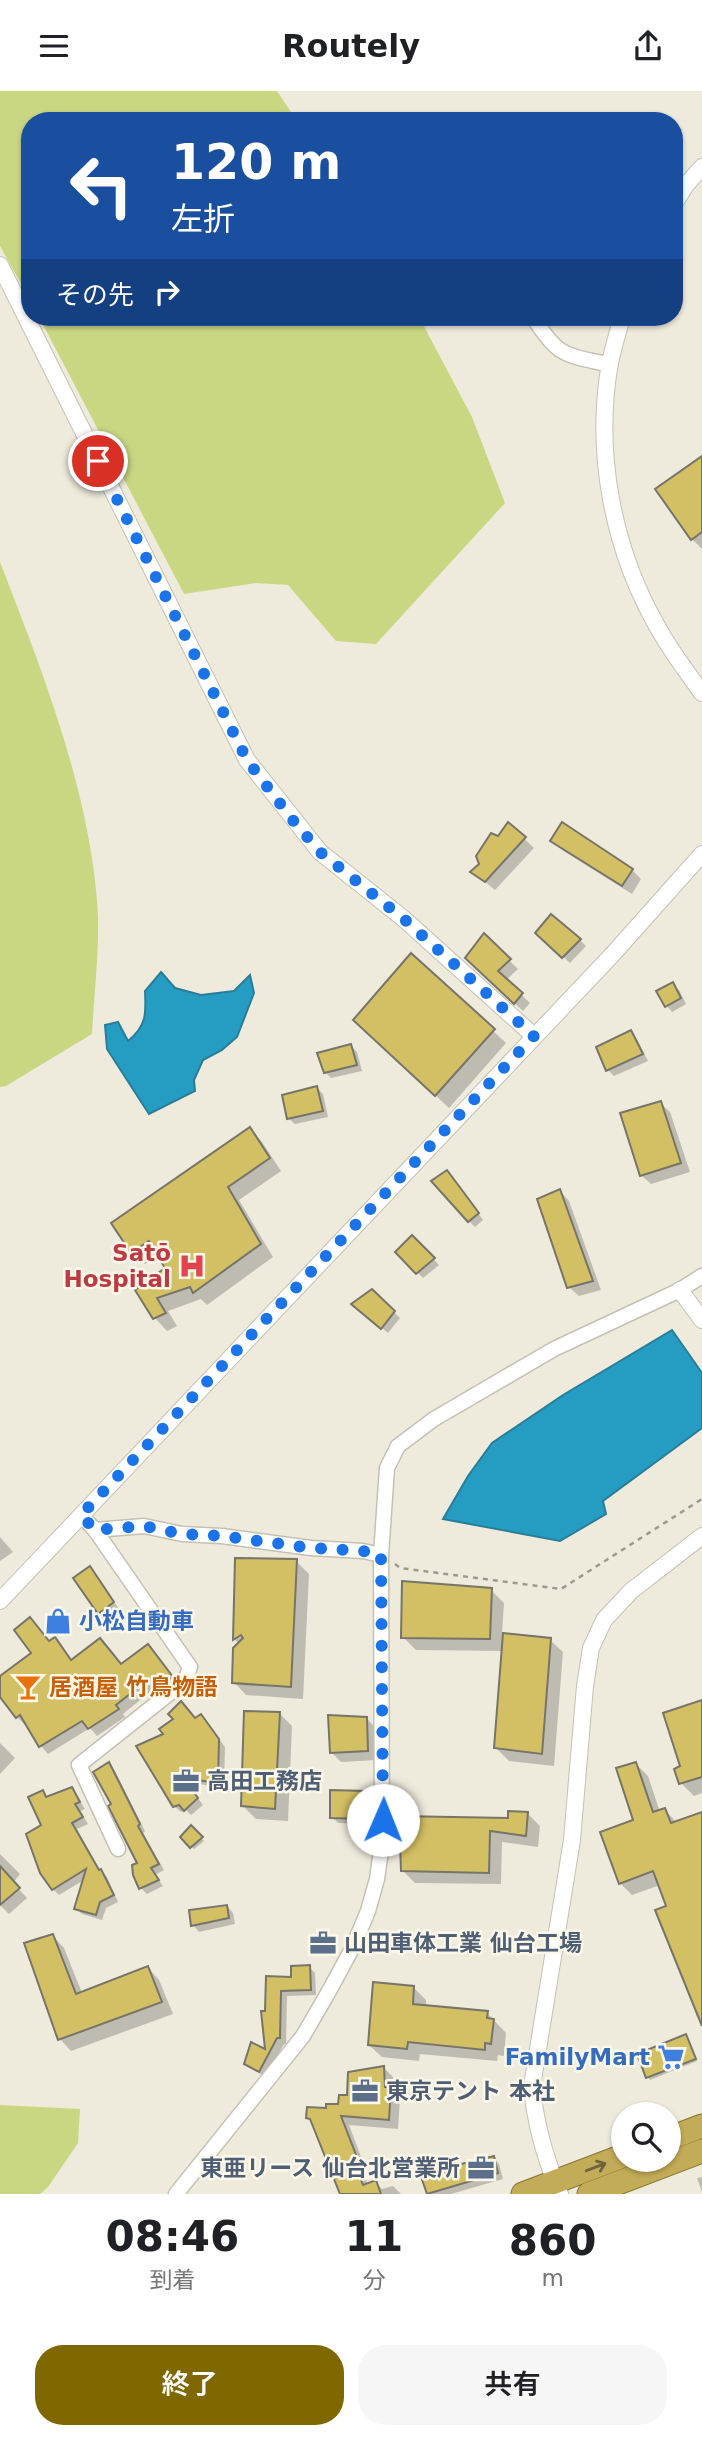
<!DOCTYPE html>
<html lang="ja">
<meta charset="utf-8">
<style>
body{margin:0;font-family:"DejaVu Sans","Noto Sans JP",sans-serif;background:#f6f6f6;color:#202124;height:100vh;display:flex;flex-direction:column;font-size:26px;white-space:nowrap}
*{box-sizing:border-box;margin:0}
p{font-size:23px;color:#757577}
.icon{flex:none;width:38px;height:38px;fill:none;stroke:currentColor;stroke-width:2;stroke-linecap:round;stroke-linejoin:round}
.map{position:relative;height:2103px;overflow:hidden}
.panel{display:flex;flex-direction:column;background:#fff;flex:1}
.panel>*{flex:none}
.banner{position:absolute;left:21px;top:21px;width:662px;height:214px;border-radius:28px;box-shadow:0 2px 5px #0004;background:#1a4fa0;color:#fff;overflow:hidden}
.fabs{position:absolute;left:611px;top:2011px;display:grid;gap:14px}
.fabs a{display:grid;place-items:center;width:70px;height:70px;border-radius:50%;background:#fff;box-shadow:0 2px 5px #0004;font-size:35px}
.pin{position:absolute;display:grid;place-items:center;width:60px;height:60px;color:#fff;margin:-30px;border:4px solid #fff;border-radius:50%;box-shadow:0 2px 7px #0007}
.me{position:absolute;width:77px;margin:-38px;rotate:1deg;stroke-linejoin:round;filter:drop-shadow(0 0 5px #0008)}
.turn{display:flex;align-items:center;gap:24px;height:147px;padding:0 35px;font-size:32px}
.turn .icon{width:91px;height:91px;stroke-width:2.5}
.turn b{display:block;font-size:49px;line-height:60px}
.then{display:flex;align-items:center;height:66px;padding:0 35px;background:#0003;gap:14px;font-size:26px}
.eta{display:flex;justify-content:space-evenly;align-items:center;height:119px;text-align:center}
.eta b{font-size:42px;font-weight:600;line-height:49px}
.button{display:flex;gap:14px;margin-top:auto;padding:14px 35px}
.button a{flex:1;height:80px;border-radius:28px;background:#7f6800;color:#fff;font-size:28px;font-weight:600;line-height:80px;text-align:center}
.button a+a{background:#f6f6f6;color:#202124}
header{display:flex;justify-content:space-between;align-items:center;height:91px;padding:0 35px;background:#fff;font-size:32px;font-weight:600}
.map>svg:first-child{display:block}
</style>
<header><svg class="icon" aria-label="menu" viewBox="0 0 24 24"><path d="M4 6h16M4 12h16M4 18h16"/></svg>Routely<svg class="icon" aria-label="share" viewBox="0 0 24 24"><path d="M12 15V3M7 8l5-5 5 5M5 13v7h14v-7"/></svg></header>
<div class="map">
<svg width="702" height="2103" viewBox="0 0 702 2103">
<rect width="100%" height="100%" fill="#eeebdd"/>
<!-- green -->
<g fill="#cad782">
<path d="M0 0H277L297 30H30V209L0 155Z"/>
<path d="M39 226H419L472 326 505 412 376 553 336 550 288 494 256 492 184 503Z"/>
<path d="M0 471C43 582 92 705 98 825 99 864 94 904 92 943L6 995 0 996Z"/>
<path d="M0 2014 80 2018 78 2052 48 2096 40 2103H0Z"/>
</g>
<!-- water -->
<g fill="#259dc3" stroke="#2a7d96" stroke-width="2">
<path d="M161 881 175 897 201 904 234 900 250 884 254 902 237 946 222 959 203 969 194 989 195 1000 149 1023 107 958 105 934 118 931 128 950C147 935 146 922 145 900Z"/>
<path d="M672 1239 702 1282V1337L603 1410 606 1423 560 1450 443 1428 468 1385 492 1352 563 1304Z"/>
</g>
<!-- shadow -->
<g fill="#0003">
<path d="M702 367V458L692 448Z"/>
<path d="M509 733 534 757 495 799 473 781 481 773Z"/>
<path d="M553 749 632 779 641 788 632 803 562 759Z"/>
<path d="M484 845 518 878 506 889 530 912 523 920 475 876Z"/>
<path d="M544 848 580 849 586 855 570 872Z"/>
<path d="M673 893 679 899 686 913 672 921 666 914Z"/>
<path d="M493 940 506 952 449 1017 368 941Z"/>
<path d="M630 941 637 948 648 970 614 985 608 979 598 957Z"/>
<path d="M351 955 357 961 362 980 331 987 325 981Z"/>
<path d="M317 997 323 1003 328 1026 295 1033 288 1027Z"/>
<path d="M660 1012 670 1021 690 1081 651 1093 641 1084Z"/>
<path d="M250 1038 262 1051 281 1080 239 1109 273 1166 207 1214 201 1208 168 1220 177 1235 167 1240 155 1227 137 1199 168 1178 159 1164 145 1173 133 1161Z"/>
<path d="M453 1087 483 1129 475 1136 469 1130Z"/>
<path d="M560 1100 569 1110 601 1199 579 1205 569 1196Z"/>
<path d="M412 1146 439 1174 423 1187 397 1161Z"/>
<path d="M372 1200 400 1227 388 1242 360 1218Z"/>
<path d="M0 1446 13 1461 0 1470Z"/>
<path d="M237 1469 296 1470 309 1483 303 1608 246 1604 234 1591 239 1553 235 1549Z"/>
<path d="M89 1477 119 1518 105 1528 99 1522Z"/>
<path d="M491 1499 504 1512 502 1543 550 1549 563 1561 554 1675 509 1670 496 1657 504 1560 416 1559 403 1546Z"/>
<path d="M55 1548 72 1570 122 1574 148 1555 179 1594 165 1603 157 1595 123 1623 125 1626 97 1645 90 1637 48 1663 41 1655 27 1632 25 1634 17 1626 0 1603V1587Z"/>
<path d="M702 1611V1702L694 1705 681 1692 682 1676Z"/>
<path d="M279 1622 292 1635 288 1730 256 1728 243 1715Z"/>
<path d="M366 1627 376 1637 377 1669 341 1671 331 1661Z"/>
<path d="M195 1629 207 1631 225 1656 224 1697 186 1691 203 1714 191 1724 186 1719 181 1721 174 1715Z"/>
<path d="M0 1652 15 1667 0 1683Z"/>
<path d="M636 1673 648 1685 660 1721 665 1719 677 1732 702 1723V1934L660 1794 632 1804 620 1792 635 1730Z"/>
<path d="M109 1674 115 1680 145 1740 143 1742 164 1779 155 1784 163 1795 147 1803 141 1797 139 1772 113 1714Z"/>
<path d="M72 1698 85 1718 80 1720 88 1733 77 1738 100 1779 107 1786 118 1811 106 1817 102 1829 82 1823 76 1817 84 1789 59 1804 53 1798 43 1734 42 1701 48 1707Z"/>
<path d="M365 1702 371 1708V1733L338 1732 332 1726Z"/>
<path d="M528 1723 540 1735 538 1756 502 1751 501 1793 415 1792 403 1780 510 1728Z"/>
<path d="M191 1737 204 1750 194 1758 182 1746Z"/>
<path d="M0 1763 20 1783 13 1792 27 1807 9 1823 0 1814Z"/>
<path d="M227 1815 233 1822 235 1833 199 1841 193 1834Z"/>
<path d="M53 1845 64 1857 82 1902 148 1877 159 1889 173 1923 71 1960 60 1948Z"/>
<path d="M309 1876 315 1882 316 1904 287 1905 286 1953H284L265 1986 246 1973 267 1962 268 1886 293 1888Z"/>
<path d="M413 1896 426 1909V1916L487 1922 506 1942 504 1965 498 1964 497 1970 420 1963 419 1970 382 1966 369 1954Z"/>
<path d="M686 1945 697 1970 650 1989 648 1986Z"/>
<path d="M384 1977 393 1986V2001L400 2007 398 2038 349 2034 366 2079 363 2080 368 2094 375 2091 382 2098 393 2095 401 2103H341L314 2032 308 2027 339 2015Z"/>
<path d="M493 2066 499 2073 503 2088 451 2103H429L420 2078 442 2071 448 2077Z"/>
<path d="M702 2086V2101L697 2087Z"/>
</g>
<!-- building -->
<g fill="#d3c065" stroke="#777468" stroke-width="2">
<path d="M702 365V441L691 449 655 398Z"/>
<path d="M508 731 526 746 485 791 470 781 479 773 476 765 491 742 498 745Z"/>
<path d="M562 731 633 778 622 795 550 750Z"/>
<path d="M551 823 581 848 562 867 535 842Z"/>
<path d="M484 842 511 868 498 880 523 902 514 913 465 867Z"/>
<path d="M411 862 495 938 435 1005 353 929Z"/>
<path d="M673 891 681 907 665 916 656 900Z"/>
<path d="M631 939 643 963 606 980 596 956Z"/>
<path d="M351 953 357 974 324 982 317 962Z"/>
<path d="M317 995 323 1020 287 1028 282 1004Z"/>
<path d="M661 1010 681 1072 640 1085 620 1022Z"/>
<path d="M250 1036 270 1067 228 1096 261 1153 193 1202 190 1196 157 1207 166 1222 153 1228 135 1199 165 1177 149 1150 131 1162 111 1132Z"/>
<path d="M447 1079 479 1122 468 1131 431 1090Z"/>
<path d="M560 1098 593 1190 567 1197 537 1108Z"/>
<path d="M412 1144 435 1167 416 1183 395 1161Z"/>
<path d="M372 1198 395 1220 381 1238 351 1213Z"/>
<path d="M235 1467 297 1468 291 1596 232 1592 233 1557 243 1547 241 1544 233 1549Z"/>
<path d="M90 1475 114 1511 98 1523 73 1487Z"/>
<path d="M402 1490 492 1497 490 1548 401 1547Z"/>
<path d="M30 1526 49 1550 55 1546 71 1569 100 1547 121 1573 148 1553 173 1586 156 1596 149 1588 116 1614 119 1618 88 1638 82 1630 39 1656 20 1624 16 1627 0 1606V1585L31 1562 14 1539Z"/>
<path d="M503 1542 551 1547 542 1663 494 1657Z"/>
<path d="M702 1609V1686L679 1693 674 1678 680 1675 663 1622Z"/>
<path d="M181 1610 195 1627 201 1623 219 1648 218 1692 183 1687 198 1707 184 1720 179 1714 173 1716 136 1655 163 1643 159 1638 173 1628 168 1623Z"/>
<path d="M244 1620 280 1621 275 1718 241 1715Z"/>
<path d="M328 1624 367 1626 368 1660 330 1662Z"/>
<path d="M109 1671 140 1733 138 1735 159 1773 151 1777 159 1789 139 1798 133 1784 132 1774 137 1772 108 1715 111 1713 93 1681Z"/>
<path d="M636 1671 653 1721 665 1717 671 1732 702 1721V1935L655 1819 666 1815 653 1780 619 1793 600 1741 633 1729 616 1677Z"/>
<path d="M72 1696 80 1711 75 1713 83 1726 72 1732 99 1779 101 1778 114 1804 100 1811 96 1824 74 1818 86 1778 52 1799 40 1782 26 1743 41 1734 28 1706 43 1699 46 1706Z"/>
<path d="M330 1699 366 1700V1728L330 1727Z"/>
<path d="M508 1720 528 1721 526 1745 490 1740 489 1782 401 1780 399 1725 508 1727Z"/>
<path d="M191 1734 203 1746 190 1757 180 1746Z"/>
<path d="M0 1775 20 1797 0 1814Z"/>
<path d="M227 1814 229 1827 191 1835 189 1819Z"/>
<path d="M53 1843 76 1903 148 1875 162 1911 58 1949 24 1852Z"/>
<path d="M310 1874 311 1899 281 1900 280 1947H277L259 1981 244 1973 251 1951 265 1958 261 1920H265L266 1885 291 1886V1875Z"/>
<path d="M373 1891 414 1895 413 1913 488 1920 487 1927 494 1928 491 1953 485 1952V1959L408 1951 407 1958 368 1954Z"/>
<path d="M686 1943 696 1968 646 1987 637 1963Z"/>
<path d="M384 1975 385 1996H391L389 2029 341 2025 358 2069 354 2071 363 2094 376 2089 381 2103H340L310 2028 306 2027 307 2016 326 2017V2013H338L339 2004H347L348 1981Z"/>
<path d="M494 2065 498 2082 427 2103 418 2077 442 2069 445 2077Z"/>
</g>
<g fill="none" stroke-linecap="round" stroke-linejoin="round">
<!-- minor casing -->
<g stroke="#c4c1b4" stroke-width="17">
<g id="minor">
<path d="M533 226C559 267 564 263 610 274"/>
<path d="M81 1424 95 1439 144 1435 182 1443 222 1445 311 1457 363 1460 381 1464"/>
<path d="M95 1439 190 1576 185 1590 79 1674 118 1758"/>
<path d="M176 2103 303 1945 328 1902 353 1856 368 1820 377 1788 382 1752 381 1464 387 1377 398 1355 434 1328 554 1258 680 1199 702 1185"/>
</g>
</g>
<!-- tertiary casing -->
<g stroke="#c4c1b4" stroke-width="18">
<g id="tertiary">
<path d="M674 113 686 94 702 76"/>
<path d="M0 174 247 669 320 761 404 828 534 945"/>
<path d="M622 226C618 241 613 257 610 272 594 361 613 458 657 535 670 559 686 580 702 602"/>
<path d="M680 1199 702 1229"/>
<path d="M0 1510 612 864 702 763"/>
<path d="M560 2103C545 2067 535 2033 532 1995L572 1749 585 1595 591 1557 604 1529 631 1500 702 1445"/>
</g>
</g>
<!-- trunk casing -->
<g stroke="#86752f" stroke-width="25">
<g id="trunk">
<path d="M668 2048 702 2035"/>
<path d="M523 2103 623 2065"/>
<path d="M589 2103 702 2060"/>
</g>
</g>
<!-- path -->
<path stroke="#9c9a90" stroke-width="2.5" stroke-dasharray="5 5" stroke-linecap="butt" d="M395 1473 400 1477 561 1498 702 1408"/>
<!-- minor -->
<use href="#minor" stroke="#fff" stroke-width="14"/>
<!-- tertiary -->
<use href="#tertiary" stroke="#fff" stroke-width="16"/>
<!-- trunk -->
<use href="#trunk" stroke="#c2ac58" stroke-width="23"/>
</g>
<!-- one-way arrows -->
<defs><path id="oneway-shaft" d="M-6 0H5M1.5-3L5.5 0L1.5 3" fill="none" stroke-width="1.6" stroke-linecap="round" stroke-linejoin="round" transform="scale(1.75)"/></defs>
<use stroke="#6d633f" href="#oneway-shaft" transform="translate(596 2076) rotate(-21)"/>
<g fill="none" stroke-linecap="round" stroke-linejoin="round">
<!-- route -->
<path stroke="#1a73e8" stroke-width="12" stroke-dasharray="0 21.6" d="M98 370 247 669 291 727 320 761 404 828 534 945 81 1424 95 1439 144 1435 182 1443 222 1445 311 1457 363 1460 381 1464 383 1729"/>
</g>
<!-- icons -->
<defs>
<g id="hospital-bare" transform="scale(2.1)"><path d="M-5-5h3v3.5h4V-5h3V5h-3V1.5h-4V5h-3Z" fill="#e0444e" stroke="#fbf8ea" stroke-width="2.5" paint-order="stroke"/></g>
<g id="shop-bare" transform="scale(2.1)"><path d="M-5-2.5h2.3a2.7 3.5 0 0 1 5.4 0H5L5.5 6h-11ZM-1.5-2.5h3a1.5 2.3 0 0 0-3 0Z" fill="#3f7fe0" stroke="#fbf8ea" stroke-width="2.5" paint-order="stroke"/></g>
<g id="bar-bare" transform="scale(2.1)"><path d="M-6-5H6L.8 .8V4.5H3.5V6h-7V4.5H-.8V.8Z" fill="#e8710a" stroke="#fbf8ea" stroke-width="2.5" paint-order="stroke"/></g>
<g id="office-bare" transform="scale(2.1)"><path d="M-6-3h4V-5.5h4V-3h4V5H-6ZM-1-4.5V-3h2v-1.5ZM-6 0V1H6V0Z" fill="#5c6f8a" stroke="#fbf8ea" stroke-width="2.5" paint-order="stroke"/></g>
<g id="supermarket-bare" transform="scale(2.1)"><path d="M-6-5.5h2.5l.6 2H6L4.5 2H-2.5L-4.4-4H-6ZM-1.5 3.2a1.3 1.3 0 1 0 .1 0ZM3 3.2a1.3 1.3 0 1 0 .1 0Z" fill="#3f7fe0" stroke="#fbf8ea" stroke-width="2.5" paint-order="stroke"/></g>
</defs>
<g fill-rule="evenodd">
<use href="#hospital-bare" x="192" y="1175"/>
<use href="#shop-bare" x="58" y="1530"/>
<use href="#bar-bare" x="28" y="1596"/>
<use href="#office-bare" x="186" y="1690"/>
<use href="#office-bare" x="323" y="1852"/>
<use href="#supermarket-bare" x="671" y="1966"/>
<use href="#office-bare" x="365" y="2000"/>
<use href="#office-bare" x="481" y="2077"/>
</g>
<g text-anchor="middle" dominant-baseline="central" stroke-width="5" stroke-linejoin="round" paint-order="stroke">
<!-- health labels -->
<g font-size="23" font-weight="bold" fill="#be3a42" stroke="#fbf8ea" text-anchor="end">
<text x="171" y="1162">Satō<tspan x="171" dy="26">Hospital</tspan></text>
</g>
<!-- shop labels -->
<g font-size="23" font-weight="bold" fill="#366cbe" stroke="#fbf8ea" text-anchor="start">
<text x="79" y="1530">小松自動車</text>
<text x="650" y="1966" text-anchor="end">FamilyMart</text>
</g>
<!-- food labels -->
<g font-size="23" font-weight="bold" fill="#c56008" stroke="#fbf8ea" text-anchor="start">
<text x="49" y="1596">居酒屋 竹鳥物語</text>
</g>
<!-- service labels -->
<g font-size="23" font-weight="bold" fill="#4e5e75" stroke="#fbf8ea" text-anchor="start">
<text x="207" y="1690">高田工務店</text>
<text x="344" y="1852">山田車体工業 仙台工場</text>
<text x="386" y="2000">東京テント 本社</text>
<text x="460" y="2077" text-anchor="end">東亜リース 仙台北営業所</text>
</g>
</g>
</svg>
<div class="fabs">
<a><svg class="icon" aria-label="search" viewBox="0 0 24 24"><circle cx="10" cy="10" r="6"/><path d="M15 15l6 6"/></svg></a>
</div>
<div class="pin" style="left:98px;top:370px;background:#d93025"><svg class="icon" aria-label="arrive" viewBox="0 0 24 24"><path d="M6 21V4h12l-3 4 3 4H6"/></svg></div>
<svg class="me" style="left:383px;top:1729px" viewBox="-20 -20 40 40"><circle r="19" fill="#fff"/><path d="M0-13L10 11 0 6-10 11z" fill="#1a73e8"/></svg>
<div class="banner">
<div class="turn"><svg class="icon" aria-label="left" viewBox="0 0 24 24"><path d="M17 20v-9H6M10 6l-5 5 5 5"/></svg><div><b>120 m</b>左折</div></div>
<div class="then">その先<svg class="icon" aria-label="right" viewBox="0 0 24 24"><path d="M7 20v-9h11M14 6l5 5-5 5"/></svg></div>
</div>
</div>
<section class="panel">
<div class="eta">
<div><b>08:46</b><p>到着</p></div>
<div><b>11</b><p>分</p></div>
<div><b>860</b><p>m</p></div>
</div>
<div class="button"><a>終了</a><a>共有</a></div>
</section>
